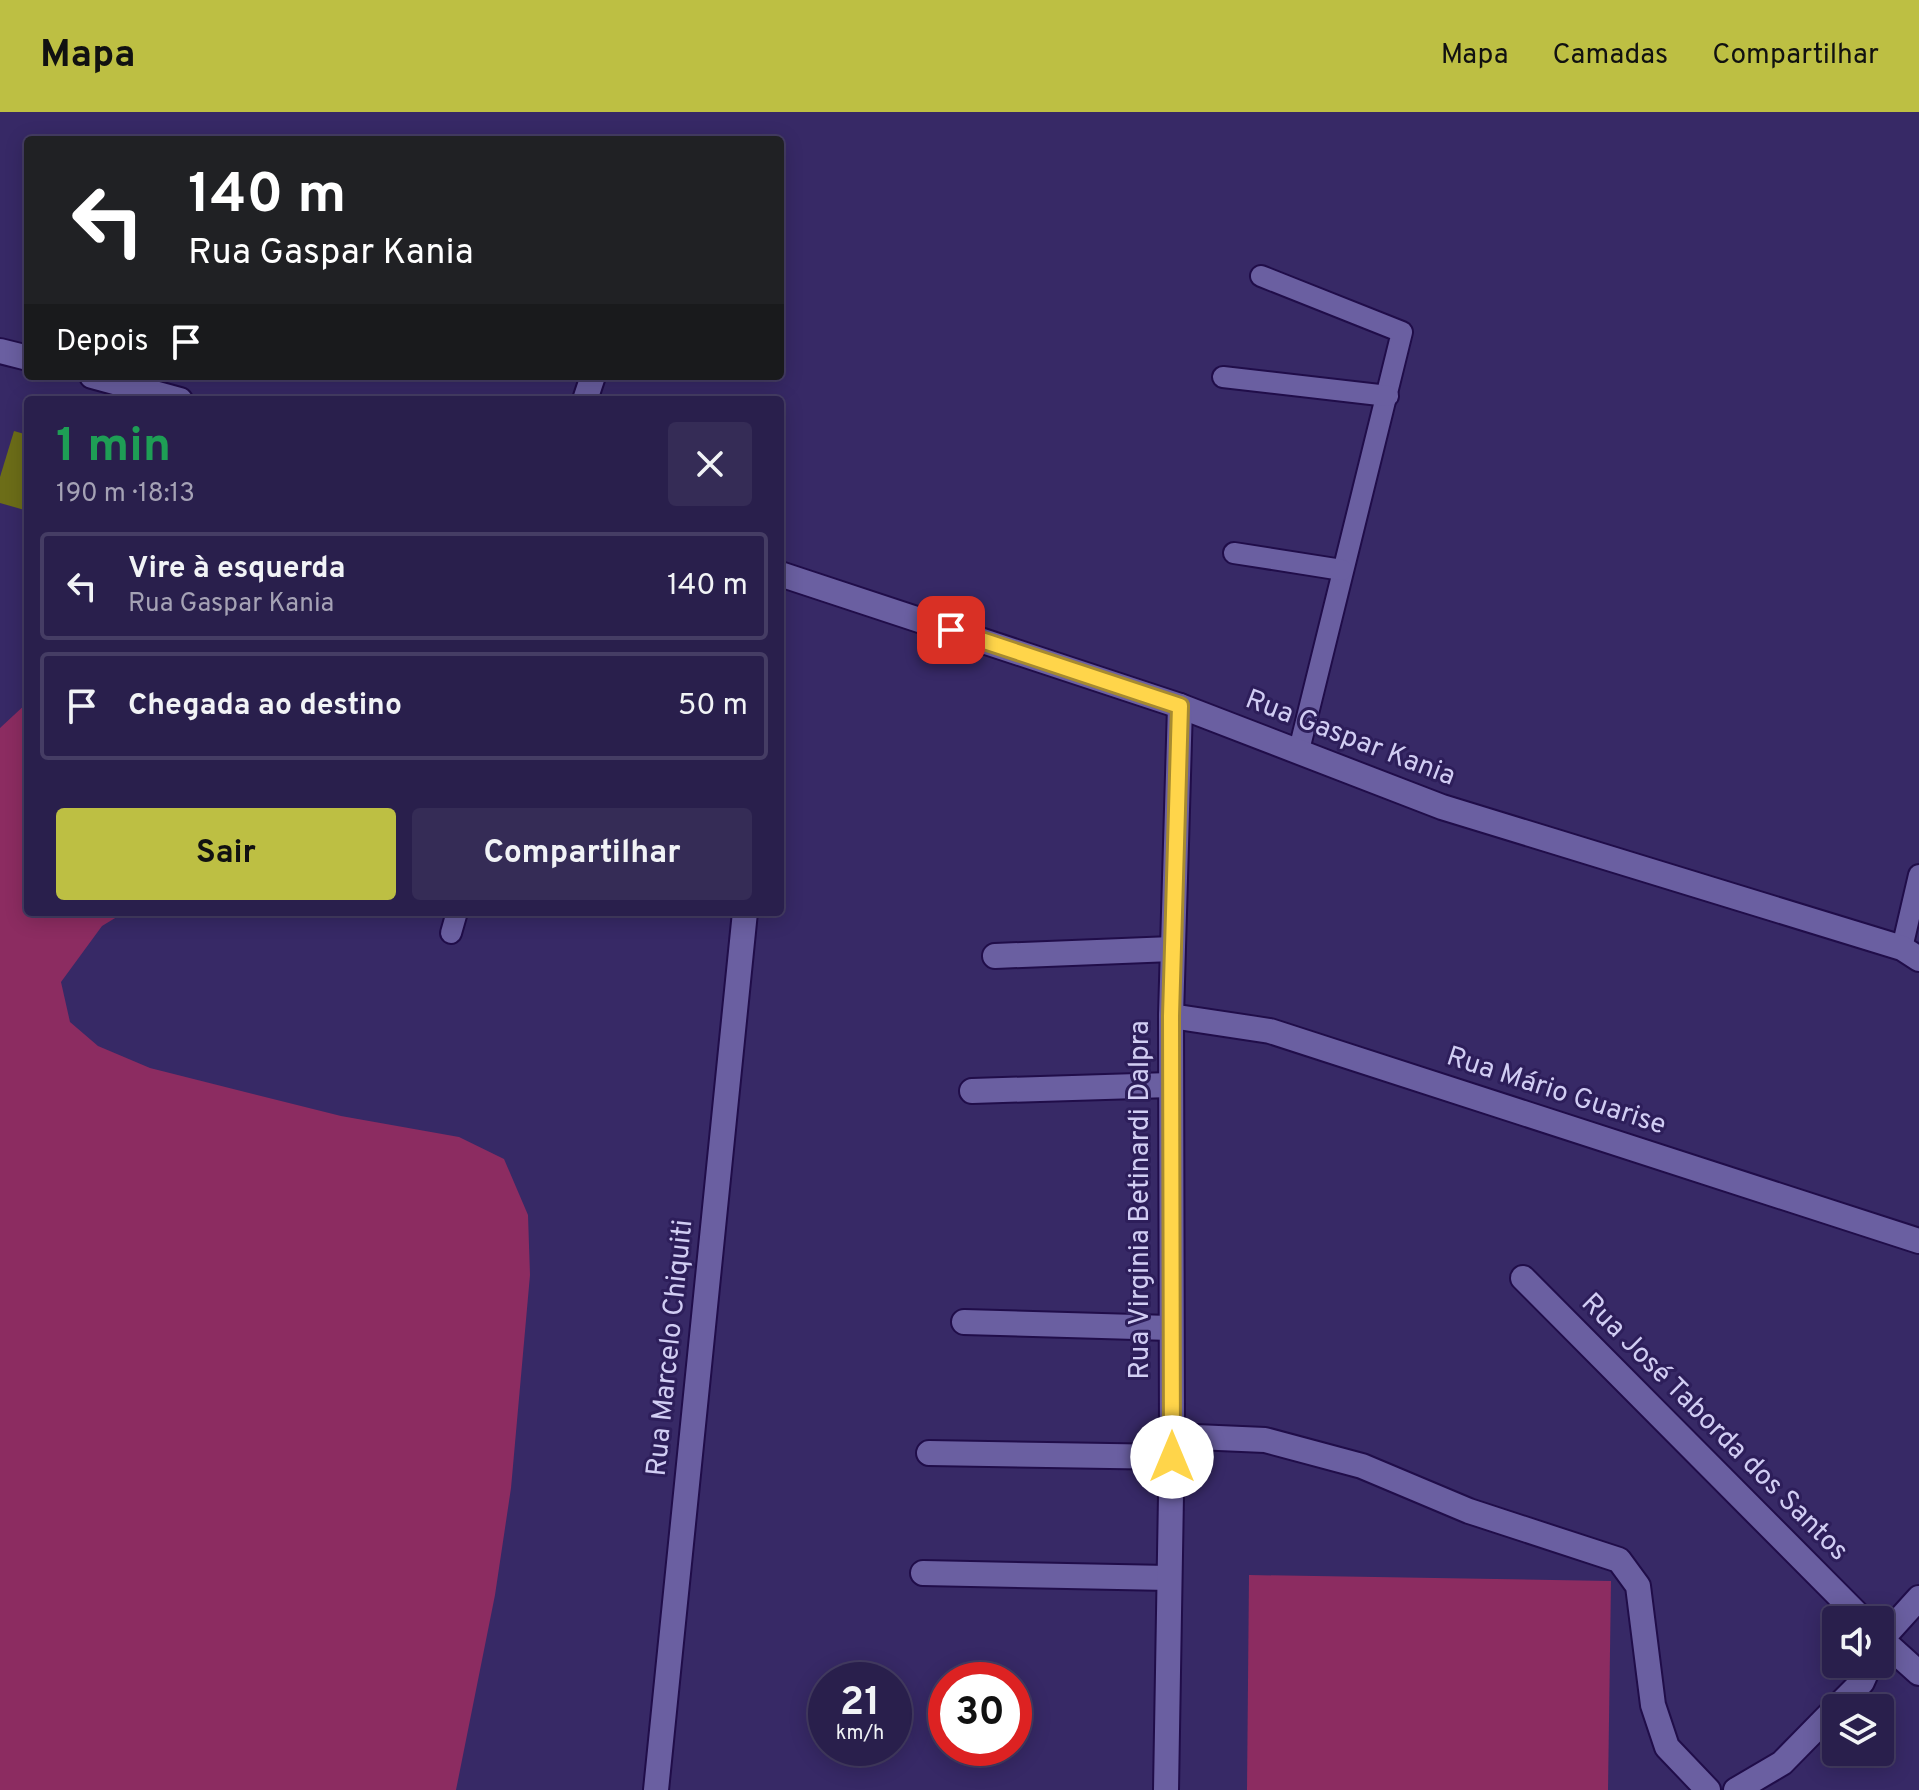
<!DOCTYPE html>
<html lang="pt">
<meta charset="utf-8">
<style>
body{margin:0;font-family:Overpass,sans-serif;background:#352c56;color:#f1f3f6;height:100vh;display:flex;flex-direction:column;font-size:30px;white-space:nowrap}
*{box-sizing:border-box;margin:0}
p{font-size:26px;color:#a5a2b5}
.icon{flex:none;width:44px;height:44px;fill:none;stroke:currentColor;stroke-width:2;stroke-linecap:round;stroke-linejoin:round}
.map{position:relative;flex:1;overflow:hidden}
.side{position:absolute;left:24px;top:284px;width:760px;height:520px;display:flex;flex-direction:column;background:#291f4c;border-radius:8px;box-shadow:0 4px 20px #0003,0 0 0 2px #453d64}
.side>*{flex:none}
.hud{position:absolute;left:24px;top:24px;width:760px;height:244px;border-radius:8px;box-shadow:0 4px 20px #0003,0 0 0 2px #453d64;background:#202124;color:#fff;overflow:hidden}
.controls{position:absolute;left:1822px;top:1494px;display:grid;gap:16px}
.controls a{display:grid;place-items:center;width:72px;height:72px;border-radius:8px;background:#291f4c;box-shadow:0 4px 20px #0003,0 0 0 2px #453d64;font-size:40px}
.speed{position:absolute;left:808px;top:1550px;display:flex;gap:16px;font-size:40px;font-weight:700;text-align:center}
.speed>*{display:grid;place-content:center;width:104px;height:104px;border-radius:50%;background:#291f4c;box-shadow:0 4px 20px #0003,0 0 0 2px #453d64;line-height:1}
.speed small{font-size:20px;font-weight:400}
.speed .limit{border:12px solid #d22;background:#fff;color:#111}
.pin{position:absolute;display:grid;place-items:center;width:68px;height:68px;color:#fff;margin:-34px;border-radius:16px;box-shadow:0 4px 12px #0006}
.me{position:absolute;width:88px;margin:-44px;rotate:0deg;stroke-linejoin:round;filter:drop-shadow(0 0 6px #0008)}
.turn{display:flex;align-items:center;gap:28px;height:168px;padding:0 32px;font-size:36px}
.turn .icon{width:104px;height:104px;stroke-width:2.5}
.turn b{display:block;font-size:56px;line-height:68px}
.then{display:flex;align-items:center;height:76px;padding:0 32px;background:#0003;gap:16px;font-size:30px}
.round{display:grid;place-items:center;flex:none;width:84px;height:84px;border-radius:8px;background:#352c56}
.head{display:flex;align-items:center;justify-content:space-between;height:136px;padding:0 32px}
h1{font-size:48px;font-weight:700;line-height:60px;color:#1e9e55}
.button{display:flex;gap:16px;margin-top:auto;padding:16px 32px}
.button a{flex:1;height:92px;border-radius:8px;background:#bdbf43;color:#111;font-size:32px;font-weight:700;line-height:92px;text-align:center}
.button a+a{background:#352c56;color:#f1f3f6}
ul{padding:0;list-style:none}
li{display:flex;align-items:center;gap:24px;height:108px;margin:0 16px 12px;padding:0 16px;border:4px solid #453d64;border-radius:8px}
li div{flex:1}
li b{display:block;font-size:30px}
li em{font-style:normal}
header{display:flex;align-items:center;gap:48px;box-sizing:border-box;height:112px;padding:0 40px;background:#bdbf43;color:#111}
header strong{font-size:38px}
nav{display:flex;gap:44px;margin-inline-start:auto;font-size:28px}
.map>svg:first-child{display:block}
</style>
<header>
<strong>Mapa</strong>
<nav><a>Mapa</a><a>Camadas</a><a>Compartilhar</a></nav>
</header>
<div class="map">
<svg width="1919" height="1678" viewBox="0 0 1919 1678">
<rect width="100%" height="100%" fill="#372966"/>
<!-- green -->
<g fill="#8c2c61">
<path d="M28 590V800H125L102 814 61 870 70 910 98 934 150 956 341 1004 459 1025 504 1047 528 1103 530 1163 511 1376 495 1483 456 1678H0V616Z"/>
<path d="M1249 1463 1611 1469 1608 1678H1247Z"/>
</g>
<!-- building -->
<path fill="#6c6d18" d="M14 319 28 323V399L0 391V365Z"/>
<g fill="none" stroke-linecap="round" stroke-linejoin="round">
<!-- lane casing -->
<g stroke="#200d49" stroke-width="24">
<g id="lane">
<path d="M1261 164 1402 220 1299 638"/>
<path d="M1223 265 1388 284"/>
<path d="M1234 441 1342 458"/>
<path d="M451 821 457 800"/>
<path d="M1902 836 1919 763"/>
</g>
</g>
<!-- street casing -->
<g stroke="#200d49" stroke-width="28">
<g id="street">
<path d="M0 239 28 246"/>
<path d="M92 264 180 288"/>
<path d="M585 288 593 264"/>
<path d="M780 462 1180 594 1442 695 1902 836 1919 847"/>
<path d="M995 844 1172 837"/>
<path d="M1171 904 1270 919 1919 1129"/>
<path d="M972 979 1170 973"/>
<path d="M1523 1166 1863 1508"/>
<path d="M964 1210 1170 1216"/>
<path d="M1172 1324 1265 1328 1362 1354 1469 1399 1619 1448 1638 1474 1653 1593 1667 1635 1708 1678"/>
<path d="M929 1341 1172 1345"/>
<path d="M923 1461 1169 1466"/>
<path d="M1880 1526 1919 1561"/>
<path d="M1880 1529 1919 1486"/>
<path d="M1836 1596 1862 1570 1870 1552"/>
<path d="M656 1678 745 800"/>
<path d="M1166 1678 1172 1324 1171 904 1180 594"/>
<path d="M1736 1678 1782 1651 1836 1596"/>
</g>
</g>
<!-- lane -->
<use href="#lane" stroke="#6a5fa1" stroke-width="20"/>
<!-- street -->
<use href="#street" stroke="#6a5fa1" stroke-width="24"/>
</g>
<g fill="none" stroke-linecap="round" stroke-linejoin="round">
<!-- route casing -->
<g stroke="#a68a30" stroke-width="20">
<path id="route" d="M951 518 1180 594 1171 904 1172 1345"/>
</g>
<!-- route -->
<use href="#route" stroke="#ffd54a" stroke-width="14"/>
</g>
<g text-anchor="middle" dominant-baseline="central" stroke-width="6" stroke-linejoin="round" paint-order="stroke">
<!-- street labels -->
<g font-size="28" fill="#d1cdf3" stroke="#2d1e5a">
<text transform="translate(1350 627) rotate(21)">Rua Gaspar Kania</text>
<text transform="translate(1556 980) rotate(18)">Rua Mário Guarise</text>
<text transform="translate(1141 1088) rotate(-90)">Rua Virginia Betinardi Dalpra</text>
<text transform="translate(671 1236) rotate(-84)">Rua Marcelo Chiquiti</text>
<text transform="translate(1714 1316) rotate(45)">Rua José Taborda dos Santos</text>
</g>
</g>
</svg>
<div class="controls">
<a><svg class="icon" aria-label="sound" viewBox="0 0 24 24"><path d="M4 9h4l5-4v14l-5-4H4zM17 9q2 3 0 6"/></svg></a>
<a><svg class="icon" aria-label="layers" viewBox="0 0 24 24"><path d="M12 4l9 5-9 5-9-5zM3 14l9 5 9-5"/></svg></a>
</div>
<div class="speed"><div>21<small>km/h</small></div><div class="limit">30</div></div>
<div class="pin" style="left:951px;top:518px;background:#d93025"><svg class="icon" aria-label="arrive" viewBox="0 0 24 24"><path d="M6 21V4h12l-3 4 3 4H6"/></svg></div>
<svg class="me" style="left:1172px;top:1345px" viewBox="-20 -20 40 40"><circle r="19" fill="#fff"/><path d="M0-13L10 11 0 6-10 11z" fill="#ffd54a"/></svg>
<div class="hud">
<div class="turn"><svg class="icon" aria-label="left" viewBox="0 0 24 24"><path d="M17 20v-9H6M10 6l-5 5 5 5"/></svg><div><b>140 m</b>Rua Gaspar Kania</div></div>
<div class="then">Depois<svg class="icon" aria-label="arrive" viewBox="0 0 24 24"><path d="M6 21V4h12l-3 4 3 4H6"/></svg></div>
</div>
<section class="side">
<div class="head"><div><h1>1 min</h1><p>190 m · 18:13</p></div><a class="round"><svg class="icon" aria-label="close" viewBox="0 0 24 24"><path d="M6 6l12 12M18 6L6 18"/></svg></a></div>
<ul>
<li><svg class="icon" aria-label="left" viewBox="0 0 24 24"><path d="M17 20v-9H6M10 6l-5 5 5 5"/></svg><div><b>Vire à esquerda</b><p>Rua Gaspar Kania</p></div><em>140 m</em></li>
<li><svg class="icon" aria-label="arrive" viewBox="0 0 24 24"><path d="M6 21V4h12l-3 4 3 4H6"/></svg><div><b>Chegada ao destino</b></div><em>50 m</em></li>
</ul>
<div class="button"><a>Sair</a><a>Compartilhar</a></div>
</section>
</div>
